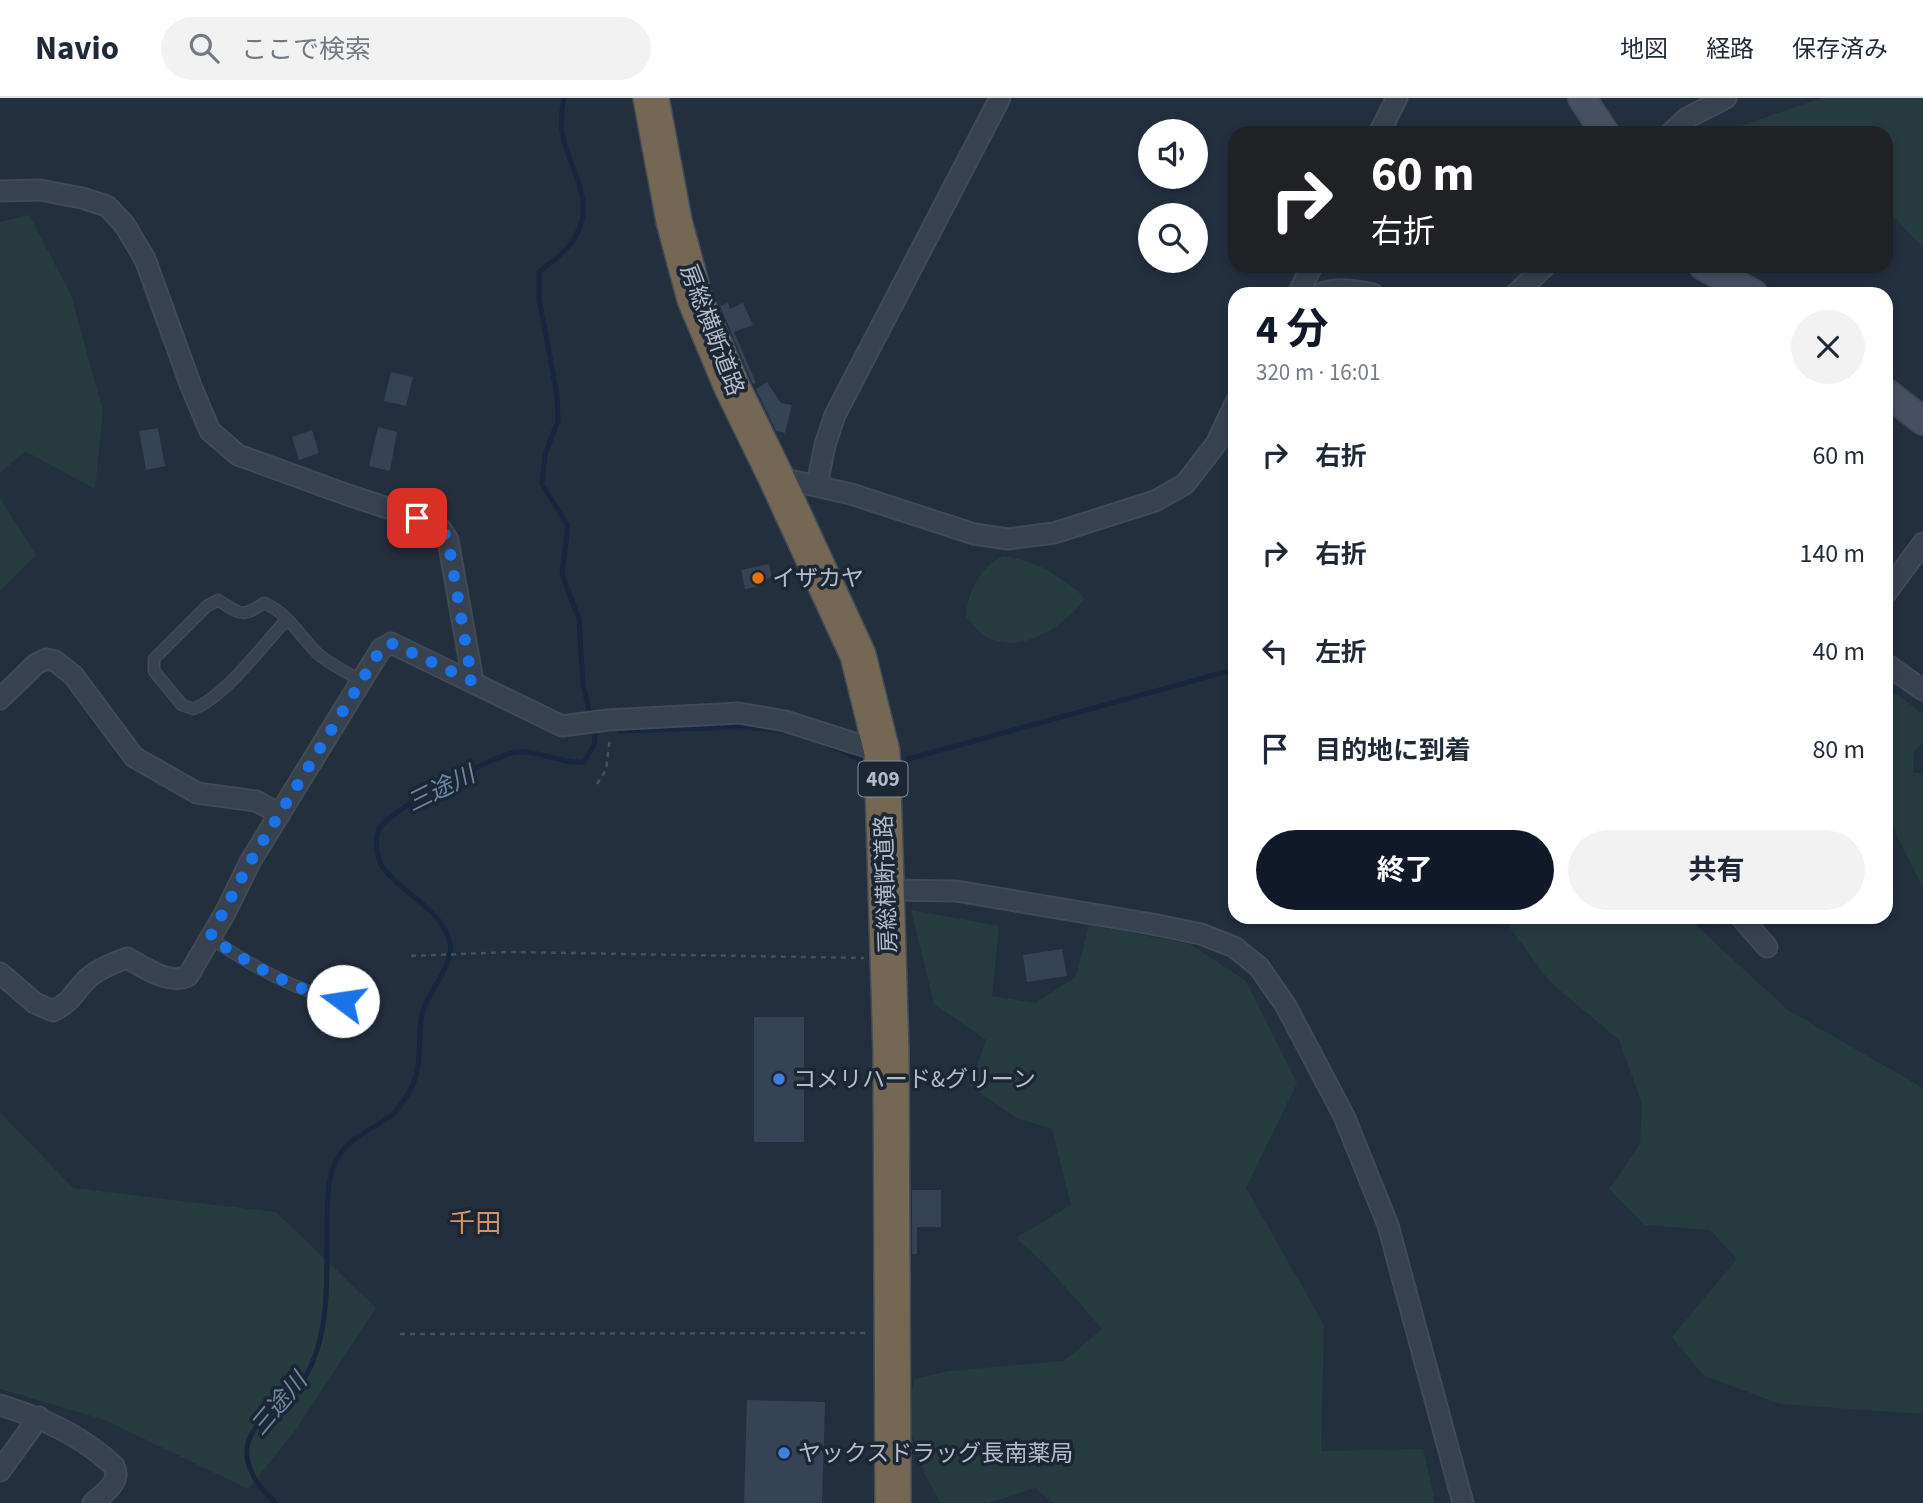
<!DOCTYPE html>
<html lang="ja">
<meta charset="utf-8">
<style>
body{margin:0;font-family:"Source Sans 3","Noto Sans JP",sans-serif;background:#f2f2f3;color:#1f2937;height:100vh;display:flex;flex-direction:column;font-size:26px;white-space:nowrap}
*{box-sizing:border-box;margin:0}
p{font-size:23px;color:#747a83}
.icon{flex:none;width:38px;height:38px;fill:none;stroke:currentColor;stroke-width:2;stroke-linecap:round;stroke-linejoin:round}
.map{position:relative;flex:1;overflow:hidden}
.details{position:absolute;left:1228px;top:189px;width:665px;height:637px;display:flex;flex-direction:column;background:#fff;border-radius:21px;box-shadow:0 4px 10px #0003}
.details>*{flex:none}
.top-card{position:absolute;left:1228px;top:28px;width:665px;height:147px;border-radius:21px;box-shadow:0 4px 10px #0003;background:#202124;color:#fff;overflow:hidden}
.fabs{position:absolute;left:1138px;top:21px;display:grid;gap:14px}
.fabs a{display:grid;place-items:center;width:70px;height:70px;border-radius:50%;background:#fff;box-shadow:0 4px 10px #0003;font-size:35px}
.pin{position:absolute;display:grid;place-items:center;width:60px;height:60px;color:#fff;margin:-30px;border-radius:14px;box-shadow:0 4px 10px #0006}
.me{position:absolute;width:77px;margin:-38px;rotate:284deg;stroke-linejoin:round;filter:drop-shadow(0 0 5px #0008)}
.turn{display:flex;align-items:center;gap:24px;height:147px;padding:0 28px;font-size:32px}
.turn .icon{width:91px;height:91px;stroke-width:2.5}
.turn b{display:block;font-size:49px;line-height:60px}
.round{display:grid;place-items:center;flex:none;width:74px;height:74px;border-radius:37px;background:#f2f2f3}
.overview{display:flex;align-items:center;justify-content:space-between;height:119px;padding:0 28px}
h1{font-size:42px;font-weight:700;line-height:52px;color:#111827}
.cta{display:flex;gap:14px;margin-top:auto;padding:14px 28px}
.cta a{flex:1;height:80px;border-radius:42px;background:#111827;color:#fff;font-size:28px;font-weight:700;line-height:80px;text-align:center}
.cta a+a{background:#f2f2f3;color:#1f2937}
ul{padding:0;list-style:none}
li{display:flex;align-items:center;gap:21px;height:98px;padding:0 28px}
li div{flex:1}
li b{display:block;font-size:26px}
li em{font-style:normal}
header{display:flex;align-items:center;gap:42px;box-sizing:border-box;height:98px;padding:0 35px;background:#fff;border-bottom:2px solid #e0e1e3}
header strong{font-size:33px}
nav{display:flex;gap:38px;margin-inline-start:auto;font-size:24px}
.search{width:490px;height:63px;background:#f2f2f3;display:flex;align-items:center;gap:18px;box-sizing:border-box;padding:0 24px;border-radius:38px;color:#747a83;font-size:26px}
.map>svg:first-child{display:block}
</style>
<header>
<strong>Navio</strong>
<div class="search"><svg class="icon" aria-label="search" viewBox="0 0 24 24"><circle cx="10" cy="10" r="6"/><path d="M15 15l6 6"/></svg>ここで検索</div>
<nav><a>地図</a><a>経路</a><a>保存済み</a></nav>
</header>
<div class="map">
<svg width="1923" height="1405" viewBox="0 0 1923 1405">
<rect width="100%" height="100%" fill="#242f3e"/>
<!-- green -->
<g fill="#263c3f">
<path d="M1821 0H1923V150L1887 111 1886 35H1720Z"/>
<path d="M29 117 71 197 103 313 95 391 25 353 0 375V124Z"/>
<path d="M0 400 36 457 0 493Z"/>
<path d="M1003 458C1028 462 1044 468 1064 483 1072 489 1080 493 1084 502 1062 529 1022 557 986 539 979 535 972 525 966 519 968 493 979 471 1003 458Z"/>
<path d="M1887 593 1898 597 1923 616V644L1914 653 1913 674 1923 676V789L1887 719Z"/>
<path d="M911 812 999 828 992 898 1035 905 1076 879 1089 827 1190 846 1246 883 1297 985 1246 1090 1324 1227 1321 1353 1423 1351 1435 1405H1054L1035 1390 988 1405H941L925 1377 907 1323 914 1281 949 1273 1064 1263 1102 1231 1046 1167 1016 1140 1071 1107 1052 1031 1017 1020 970 988 986 942 934 906Z"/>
<path d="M1507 819H1687L1788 912 1923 990V1316L1780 1306 1703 1277 1672 1239 1737 1161 1710 1132 1645 1127 1609 1091 1640 1046 1642 1005 1619 942 1550 884 1510 830Z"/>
<path d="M0 1014 73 1090 276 1114 376 1210 295 1333 248 1391 105 1322 0 1291Z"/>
</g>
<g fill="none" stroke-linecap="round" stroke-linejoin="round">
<!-- stream -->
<g stroke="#17263c" stroke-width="5">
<path d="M620 633 741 629 790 633"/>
<path d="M822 644 864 663"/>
<path d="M908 661 1225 574 1236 579"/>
<path d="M276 1405C254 1386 234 1355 257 1328 269 1314 286 1303 299 1288 306 1280 312 1266 316 1255 330 1215 326 1167 327 1124 328 1102 326 1078 339 1058 351 1037 376 1031 393 1016 399 1010 407 998 411 990 424 966 416 938 423 912 429 893 455 865 450 845 441 810 405 798 384 771 377 762 374 741 379 731 389 712 495 657 516 654 540 652 559 666 584 664L594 647 595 637 583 587 579 521 562 476 568 428 542 386 545 356 558 323 557 297 539 201V174C548 166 560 159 568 149 599 112 575 82 564 43 560 29 561 14 564 0"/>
</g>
</g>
<!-- building -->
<g fill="#364354">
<path d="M728 205 730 211 743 205 753 227 734 234 756 285 753 286 720 208Z"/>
<path d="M391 274 413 279 406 308 384 303Z"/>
<path d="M767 284 781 305 792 307 785 335 776 333 756 291Z"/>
<path d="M378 329 397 334 390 373 369 368Z"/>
<path d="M158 330 165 368 146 372 139 333Z"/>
<path d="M312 332 319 355 299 362 292 339Z"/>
<path d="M769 466 772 480 759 483 760 488 745 491 741 472Z"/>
<path d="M1062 851 1067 878 1027 884 1023 857Z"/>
<rect x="754" y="919" width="50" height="125"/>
<path d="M912 1092H941V1129H917V1156H912Z"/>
<path d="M747 1302 825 1304 822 1405H744Z"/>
</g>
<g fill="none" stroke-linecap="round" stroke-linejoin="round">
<!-- lane casing -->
<g stroke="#414a57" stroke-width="13">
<g id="lane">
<path d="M287 521C263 547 225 599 193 611L182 607 154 573V561L207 508 218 502C239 515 241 521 264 505 287 514 300 538 317 555 329 566 347 574 361 583"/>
<path d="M210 840C251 867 294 893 343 903"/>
</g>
</g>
<!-- street casing -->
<g stroke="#414a57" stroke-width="23">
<g id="street">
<path d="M1379 35 1397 0"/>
<path d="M1671 35 1687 20 1726 0"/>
<path d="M0 93 40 92 82 100 107 108 124 126 145 161 191 288 210 333 238 357 348 397 430 424 441 431 448 442 473 583"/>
<path d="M1298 196 1312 168"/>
<path d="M1319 196C1337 189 1354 192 1373 196"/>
<path d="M1516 196 1545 168"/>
<path d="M776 379 851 396 974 436 1008 441 1054 435 1155 403 1185 386 1216 346 1236 304"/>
<path d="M817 387 825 347 835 317 1000 0"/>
<path d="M1886 495 1923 445"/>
<path d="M1886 566 1923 592"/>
<path d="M0 601 36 566 46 561 55 563 73 577 134 659 197 695 256 703 280 716"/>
<path d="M886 792 956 793 1152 826 1201 836 1234 849 1259 869 1286 908 1344 1018 1388 1127 1463 1405"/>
<path d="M1741 819 1767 849"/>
<path d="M0 875 35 905 53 913C72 903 72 897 86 882 96 872 113 865 127 860 146 870 168 887 188 878L225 815 250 764 381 551 391 545 562 628 608 622 739 615 785 623 882 654"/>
<path d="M0 1307C42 1320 81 1337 114 1368 122 1384 104 1395 93 1405"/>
<path d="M0 1373 39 1319"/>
</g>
</g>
<!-- secondary casing -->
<g stroke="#414a57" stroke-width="30">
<g id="secondary">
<path d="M1582 0 1605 35"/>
<path d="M1703 168 1754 196"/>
<path d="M1886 294 1923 323"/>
</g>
</g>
<!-- highway casing -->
<g stroke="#434c59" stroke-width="38">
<path id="highway" d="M651 0 674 123 695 201 732 289 776 379 858 557 882 654 891 954 893 1405"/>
</g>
<!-- path -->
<g stroke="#3f5557" stroke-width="2.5" stroke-dasharray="5 5" stroke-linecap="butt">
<path d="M597 686 606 672 610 639"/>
<path d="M411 858 510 854 864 860"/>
<path d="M400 1236 866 1235"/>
</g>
<!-- lane -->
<use href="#lane" stroke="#38414e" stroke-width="10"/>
<!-- street -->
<use href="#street" stroke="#38414e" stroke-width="19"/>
<!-- secondary -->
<use href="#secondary" stroke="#465061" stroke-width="26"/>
<!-- highway -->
<use href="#highway" stroke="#746855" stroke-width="35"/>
</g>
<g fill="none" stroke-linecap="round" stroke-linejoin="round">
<!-- route -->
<path stroke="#1a73e8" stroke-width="12" stroke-dasharray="0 21.6" d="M343 903C294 892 251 867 210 839L250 764 381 551 391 545 472 583 448 442 442 431 417 420"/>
</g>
<!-- markers -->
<circle fill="#e8710a" stroke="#1d2633" stroke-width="2.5" cx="758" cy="480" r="7"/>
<g fill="#3f7fe0" stroke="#1d2633" stroke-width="2.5">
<circle cx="779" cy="981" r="7"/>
<circle cx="784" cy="1355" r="7"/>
</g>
<g text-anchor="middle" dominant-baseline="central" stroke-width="7" stroke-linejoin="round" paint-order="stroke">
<!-- shield labels -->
<rect fill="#1d2633" stroke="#878f9c" stroke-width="2" x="858.5" y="663.5" width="49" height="35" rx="5"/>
<g font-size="21" font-weight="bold" fill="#b4bcc9">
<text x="883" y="681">409</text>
</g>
<!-- street labels -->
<g font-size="23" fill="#b4bcc9" stroke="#1d2633">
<text transform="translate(712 232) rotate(69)">房総横断道路</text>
<text transform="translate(886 786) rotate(-92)">房総横断道路</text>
</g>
<!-- poi labels -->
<g font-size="23" fill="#b4bcc9" stroke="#1d2633" text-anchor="start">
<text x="772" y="480">イザカヤ</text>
<text x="793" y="981">コメリハード&amp;グリーン</text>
<text x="798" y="1355">ヤックスドラッグ長南薬局</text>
</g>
<!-- water labels -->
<g font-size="24" font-style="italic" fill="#6d86a8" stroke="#1d2633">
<text transform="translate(441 691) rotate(-26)">三途川</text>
<text transform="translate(279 1306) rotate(-50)">三途川</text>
</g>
<!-- quarter labels -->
<g font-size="26" fill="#d59563" stroke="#1d2633">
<text x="475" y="1125">千田</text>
</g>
</g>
</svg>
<div class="fabs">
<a><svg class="icon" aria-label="sound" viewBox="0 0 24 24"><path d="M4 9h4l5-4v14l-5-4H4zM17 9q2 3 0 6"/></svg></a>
<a><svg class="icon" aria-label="search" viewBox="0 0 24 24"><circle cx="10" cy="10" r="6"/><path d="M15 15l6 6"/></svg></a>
</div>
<div class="pin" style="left:417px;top:420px;background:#d93025"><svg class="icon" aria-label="arrive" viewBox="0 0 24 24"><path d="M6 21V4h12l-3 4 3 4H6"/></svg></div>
<svg class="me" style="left:343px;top:903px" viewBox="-20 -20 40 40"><circle r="19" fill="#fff"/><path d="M0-13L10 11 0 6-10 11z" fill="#1a73e8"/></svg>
<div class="top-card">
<div class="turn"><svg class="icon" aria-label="right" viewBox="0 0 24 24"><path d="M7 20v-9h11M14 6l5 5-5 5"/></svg><div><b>60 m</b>右折</div></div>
</div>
<section class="details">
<div class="overview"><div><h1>4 分</h1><p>320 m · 16:01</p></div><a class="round"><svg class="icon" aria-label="close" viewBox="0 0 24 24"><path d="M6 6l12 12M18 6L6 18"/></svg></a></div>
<ul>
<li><svg class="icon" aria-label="right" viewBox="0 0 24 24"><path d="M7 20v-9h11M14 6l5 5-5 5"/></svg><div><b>右折</b></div><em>60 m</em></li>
<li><svg class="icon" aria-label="right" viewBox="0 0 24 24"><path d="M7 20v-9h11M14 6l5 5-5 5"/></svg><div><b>右折</b></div><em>140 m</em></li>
<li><svg class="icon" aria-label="left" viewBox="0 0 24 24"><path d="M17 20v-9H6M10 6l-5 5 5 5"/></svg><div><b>左折</b></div><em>40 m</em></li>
<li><svg class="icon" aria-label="arrive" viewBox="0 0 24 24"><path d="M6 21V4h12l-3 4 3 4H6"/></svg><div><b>目的地に到着</b></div><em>80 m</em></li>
</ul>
<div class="cta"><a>終了</a><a>共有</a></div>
</section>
</div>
